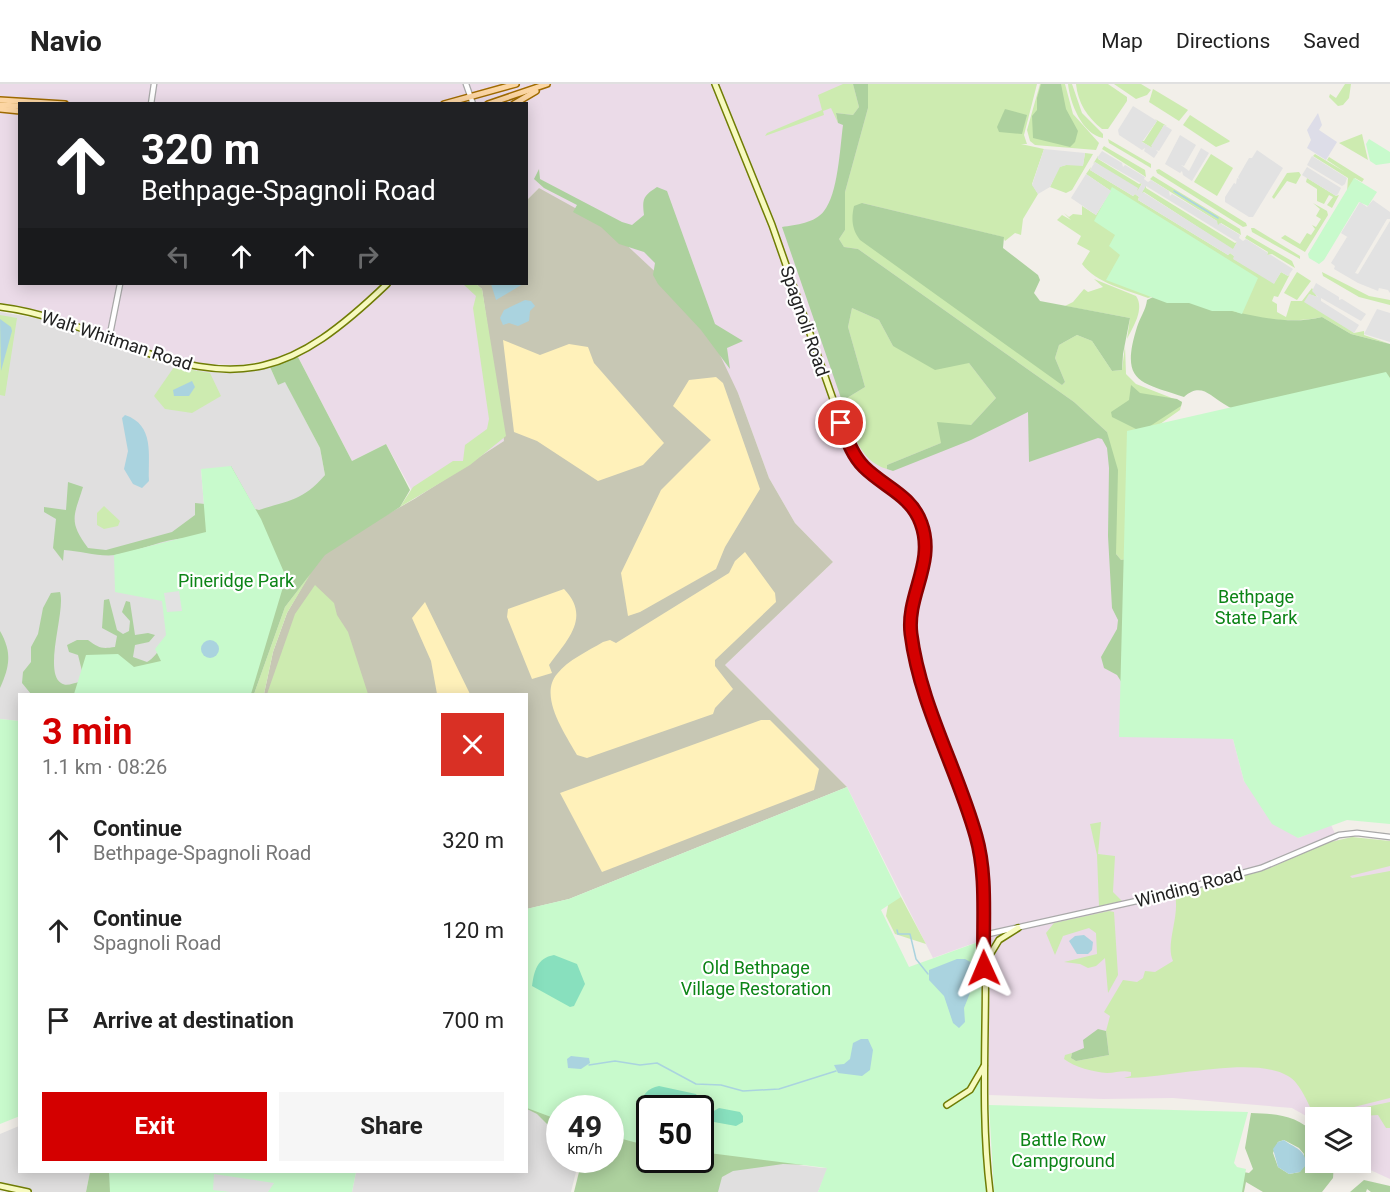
<!DOCTYPE html>
<meta charset="utf-8">
<style>
body{margin:0;font-family:Roboto,sans-serif;background:#f6f6f6;color:#222;height:100vh;display:flex;flex-direction:column;font-size:22px;white-space:nowrap}
*{box-sizing:border-box;margin:0}
p{font-size:20px;color:#767676}
.icon{flex:none;width:33px;height:33px;fill:none;stroke:currentColor;stroke-width:2;stroke-linecap:round;stroke-linejoin:round}
.map{position:relative;flex:1;overflow:hidden}
.side{position:absolute;left:18px;top:609px;width:510px;height:480px;display:flex;flex-direction:column;background:#fff;border-radius:0px;box-shadow:0 3px 15px #0003}
.side>*{flex:none}
.top-card{position:absolute;left:18px;top:18px;width:510px;height:183px;border-radius:0px;box-shadow:0 3px 15px #0003;background:#202124;color:#fff;overflow:hidden}
.controls{position:absolute;left:1305px;top:1023px;display:grid;gap:12px}
.controls a{display:grid;place-items:center;width:66px;height:66px;border-radius:0px;background:#fff;box-shadow:0 3px 15px #0003;font-size:30px}
.speed{position:absolute;left:546px;top:1011px;display:flex;gap:12px;font-size:30px;font-weight:700;text-align:center}
.speed>*{display:grid;place-content:center;width:78px;height:78px;border-radius:50%;background:#fff;box-shadow:0 3px 15px #0003;line-height:1}
.speed small{font-size:15px;font-weight:400}
.speed .limit{border:3px solid #111;border-radius:9px;background:#fff;color:#111}
.pin{position:absolute;display:grid;place-items:center;width:51px;height:51px;color:#fff;margin:-26px;border:3px solid #fff;border-radius:50%;box-shadow:0 2px 6px #0007}
.me{position:absolute;width:66px;margin:-33px;rotate:359deg;stroke-linejoin:round;filter:drop-shadow(0 0 4px #0008)}
.turn{display:flex;align-items:center;gap:21px;height:126px;padding:0 24px;font-size:27px}
.turn .icon{width:78px;height:78px;stroke-width:2.5}
.turn b{display:block;font-size:42px;line-height:51px}
.lanes{display:flex;align-items:center;height:57px;padding:0 24px;background:#0003;justify-content:center;gap:30px;direction:ltr}
.lanes .off{opacity:.35}
.round{display:grid;place-items:center;flex:none;width:63px;height:63px;border-radius:0px;background:#f6f6f6}
.head{display:flex;align-items:center;justify-content:space-between;height:102px;padding:0 24px}
h1{font-size:36px;font-weight:700;line-height:45px;color:#d40000}
.action{display:flex;gap:12px;margin-top:auto;padding:12px 24px}
.action a{flex:1;height:69px;border-radius:0px;background:#d40000;color:#fff;font-size:24px;font-weight:700;line-height:69px;text-align:center}
.action a+a{background:#f6f6f6;color:#222}
ul{padding:0;list-style:none}
li{display:flex;align-items:center;gap:18px;height:90px;padding:0 24px}
li div{flex:1}
li b{display:block;font-size:22px}
li em{font-style:normal}
header{display:flex;align-items:center;gap:36px;box-sizing:border-box;height:84px;padding:0 30px;background:#fff;border-bottom:2px solid #e0e0e0}
header strong{font-size:28px}
nav{display:flex;gap:33px;margin-inline-start:auto;font-size:21px}
.map>svg:first-child{display:block}
</style>
<header>
<strong>Navio</strong>
<nav><a>Map</a><a>Directions</a><a>Saved</a></nav>
</header>
<div class="map">
<svg width="1390" height="1108" viewBox="0 0 1390 1108">
<rect width="100%" height="100%" fill="#f2efe9"/>
<!-- residential -->
<g fill="#e0dfdf">
<path d="M0 228 47 236 177 284 223 289 270 283 278 301 285 297 320 364 325 391 312 407 261 435 201 385 207 457 199 572 74 610H20L19 637 0 635Z"/>
<path d="M527 1023 559 1036 560 1076H579L571 1108H352L356 1088H526Z"/>
<path d="M19 1042 20 1088H90L86 1108H28L0 1102V1050Z"/>
<path d="M715 1070 822 1084H828L818 1108H710Z"/>
</g>
<!-- industrial -->
<path fill="#ebdbe8" d="M0 0H875L1127 347 1208 653 1233 655 1244 697 1298 754 1331 741 1339 758 1390 762V1095L1355 1079 1360 1078V1034H1316L1315 1037 1292 1024 1173 1014 1103 1015 989 1011 988 854 933 874 847 703 725 581 833 478 795 439 769 394 738 309 539 104 527 116 526 20H20V200H476L483 222 504 357 416 414 386 360 352 377 295 267 270 276 240 281 197 280 173 275 35 226 0 221Z"/>
<!-- construction -->
<path fill="#c7c7b4" d="M539 104 604 140 664 196 711 252 738 309 769 394 795 439 833 478 725 581 847 703 569 815 527 825 526 610H264L273 568 287 529 323 467 416 414 504 357 482 205 476 200H526L527 116Z"/>
<!-- grass -->
<g fill="#cdebb0">
<path d="M843 0H853L859 23 853 31 836 29 838 39 831 24 823 27 824 31 765 52 767 49 822 26 818 11Z"/>
<path d="M868 0H1037L1024 51 1027 60H1021L1044 65 1032 100 1038 110 1023 135 1021 151 1015 149 1005 157 1003 153 862 119 1062 301 1065 298 1055 274 1059 261 1077 251 1092 257 1112 287 1122 286 1125 262 1126 290 1136 300 1182 318 1180 326 1153 345 1128 475 1121 476 1116 470V439L1107 348 1074 318 858 165 844 163 839 155 845 146V108L868 24Z"/>
<path d="M1040 0H1065L1073 30 1099 59 1096 66 1035 61 1030 57 1027 46Z"/>
<path d="M1068 0H1072L1082 29 1103 50V54C1082 50 1070 19 1068 0Z"/>
<path d="M1076 0H1108L1127 13V17L1108 45H1102C1087 33 1078 19 1076 0Z"/>
<path d="M1114 0H1141L1151 6 1147 11 1136 15Z"/>
<path d="M1345 0H1351L1349 14 1343 21 1338 22 1329 13 1330 10 1336 14Z"/>
<path d="M1153 5 1188 26 1179 37 1149 18Z"/>
<path d="M1190 31 1230 57 1229 58 1216 63 1183 41Z"/>
<path d="M1155 35 1167 42 1164 41 1152 64 1141 57H1144L1157 37Z"/>
<path d="M1362 50 1368 76 1339 59Z"/>
<path d="M1108 55 1151 80V84L1109 59Z"/>
<path d="M1104 62 1145 86 1146 93 1102 65Z"/>
<path d="M1085 69 1093 70 1072 106 1066 109 1050 103 1059 83 1066 81H1083Z"/>
<path d="M1211 70 1233 84 1217 112 1194 98Z"/>
<path d="M1315 70 1345 88 1327 76 1329 73 1364 95 1362 98 1355 94 1347 108 1348 94 1313 72Z"/>
<path d="M1098 72V75L1139 100 1142 99 1138 107 1095 78 1093 80Z"/>
<path d="M1091 83 1090 86 1133 112 1135 110 1139 113 1138 116 1228 171 1230 169 1234 172V175L1274 199 1281 188 1288 192 1290 190 1278 213 1274 212 1272 217 1277 220V228L1286 233 1291 217H1302L1312 204 1317 213 1309 210 1354 249 1364 247V251L1390 260 1351 250 1322 233C1272 245 1205 221 1155 212L1148 214C1127 206 1096 199 1082 180L1090 167 1077 160 1081 152 1057 136 1062 131 1071 136 1064 129 1069 133 1073 130 1082 131V122L1096 131 1111 107 1086 90Z"/>
<path d="M1159 85 1246 139 1247 142 1243 143 1157 89 1156 86Z"/>
<path d="M1299 88 1301 91 1296 100 1287 97 1274 115 1272 113 1287 89Z"/>
<path d="M1153 92 1240 145 1241 151 1221 139 1219 142 1216 140 1217 137 1150 95Z"/>
<path d="M1307 94 1336 112 1339 111 1332 124 1327 121 1333 113 1329 111 1324 120 1317 117V105L1306 98Z"/>
<path d="M1146 101V104L1235 159 1237 158 1233 166 1144 108 1141 110Z"/>
<path d="M1313 119 1327 127 1328 131 1305 168 1281 154 1285 151 1300 160 1307 149 1311 151 1315 145 1312 141 1316 143 1321 135 1316 132 1320 125Z"/>
<path d="M1254 144 1300 172V175L1252 148 1251 144Z"/>
<path d="M1247 151 1292 177 1295 184 1272 170 1267 171 1268 168 1245 154Z"/>
<path d="M1297 188 1311 197 1297 216 1284 209Z"/>
<path d="M1322 188 1369 212 1390 216V221L1359 213 1323 192Z"/>
<path d="M1094 195 1136 212C1145 225 1133 243 1127 255L1130 234 1065 222 1073 218 1084 205 1088 208 1103 203Z"/>
<path d="M463 200H476L482 205 506 352 470 381 400 423 413 403 453 377H463L465 361 487 345 489 335 473 224 476 212Z"/>
<path d="M852 224 879 236 893 262 969 279 996 314 971 341 941 359 887 381V385C858 377 850 342 842 317L865 303 848 243Z"/>
<path d="M0 231 17 234 5 312 0 311Z"/>
<path d="M174 283 210 289 221 312 192 329 165 325 154 312Z"/>
<path d="M104 422 120 437 118 442 104 445 97 441V429Z"/>
<path d="M311 489 287 529 273 568 264 610H254L285 523Z"/>
<path d="M315 501 334 519 337 531 348 548 368 610H267L295 530Z"/>
<path d="M1101 738 1098 770 1115 772 1113 808 1122 817 1099 822 1097 771 1090 740Z"/>
<path d="M1352 753 1390 757V782L1350 792 1352 794 1390 787V1014L1350 1024 1339 1033 1316 1034C1308 1021 1301 999 1288 992 1253 971 1166 995 1124 994L1131 992V988C1122 986 1116 989 1107 989 1094 988 1074 983 1064 975L1065 971 1072 969 1071 974 1076 977 1109 971 1106 947 1110 932 1104 928 1123 896 1137 898 1143 894 1145 887 1155 888 1173 877C1165 860 1180 833 1175 811L1268 785 1326 759Z"/>
<path d="M891 806 901 813 926 860 895 850 886 832Z"/>
<path d="M1109 827 1114 828 1118 891 1108 909 1105 874 1096 882 1088 884 1080 880 1064 878 1097 870 1096 849 1089 844 1063 852 1055 871 1046 849 1054 839Z"/>
<path d="M1390 1018V1044H1386L1378 1031 1349 1033 1361 1024Z"/>
</g>
<!-- forest -->
<g fill="#add19e" fill-rule="evenodd">
<path d="M853 0H868V24L845 108V146L839 155 844 163 858 165 1074 318 1107 348 1118 386 1116 470 1121 476 1128 475 1122 599 1117 591 1104 584 1101 573 1117 545 1118 536 1112 524 1108 452 1109 384 1107 364 1102 355 1098 354 1029 378 1028 328 971 356 893 387 887 385V381L941 359 937 338 971 341 996 314 969 279 935 286 893 262 879 236 852 224 848 243 865 303 842 317 782 143C796 141 815 139 824 127 838 110 840 64 843 41L838 39 836 29 853 31 859 23Z"/>
<path d="M1041 0H1061L1066 25 1078 47 1075 58 1070 63 1033 54 1032 32 1037 26V14Z"/>
<path d="M1005 25 1027 31 1022 50 999 48 997 43Z"/>
<path d="M539 85 540 95 622 138 632 141 644 131C642 115 643 112 657 103L667 107 715 240 743 257 727 264 730 285 701 246 658 200 653 191 655 179 644 168 619 160 601 143 573 128 577 121 544 104 534 95Z"/>
<path d="M862 119 1004 153 1003 164 1038 191 1040 196 1034 209 1040 217 1130 234 1123 270 1122 286 1112 287 1092 257 1077 251 1059 261 1055 274 1065 298 1062 301 860 156C852 146 851 135 854 122Z"/>
<path d="M1155 212C1171 216 1186 217 1201 220 1240 228 1283 243 1322 233L1351 250 1390 260V344C1347 341 1259 343 1224 320 1210 312 1201 298 1184 313 1139 298 1120 298 1137 243 1140 233 1146 226 1147 216Z"/>
<path d="M298 273 352 377 386 360 410 406 400 423 325 471 285 523 254 610H31L22 599 23 588 31 578V563L38 550 43 524 51 509 60 508C66 526 43 587 61 599 66 603 74 599 79 598L83 591 78 571 69 568 67 561 77 556H88C99 564 101 565 115 563L117 552 102 544 104 516 109 515 117 546 123 550 129 547 130 537 122 528 126 517 130 518 135 551 148 549 155 551 149 558 135 561 133 573 147 578C178 562 218 420 231 382L255 425 259 426C289 416 303 417 325 391L320 364 285 298 278 301 270 283Z"/>
<path d="M1131 301 1140 309 1177 315 1182 318 1181 322 1144 346H1138L1112 333 1111 328 1129 316Z"/>
<path d="M68 398 83 403C74 432 68 437 88 464L106 466 172 448 195 431V419L205 420 207 457C175 447 147 466 115 471 100 473 80 467 64 466L63 477 53 464 56 435 44 428V423L66 426Z"/>
<path d="M0 547C12 568 10 582 0 604Z"/>
<path d="M1098 945 1106 947 1109 971 1076 977 1071 974 1072 969 1084 964 1083 956Z"/>
<path d="M526 1009 560 1024 559 1052 537 1030 527 1025Z"/>
<path d="M1251 1029C1277 1030 1298 1031 1315 1051L1316 1078 1334 1079 1333 1094 1322 1108H1263L1246 1098 1244 1108H1166L1243 1088 1249 1089 1253 1085 1245 1064ZM1284 1056 1299 1064 1304 1070 1300 1088 1289 1090 1278 1083 1273 1069 1278 1058Z"/>
<path d="M611 1035 649 1050 650 1076H700L701 1060 832 1082 783 1080 733 1087 722 1093 718 1108H574L581 1080 579 1076H610Z"/>
<path d="M90 1088H154L205 1108H86Z"/>
<path d="M1364 1096 1390 1102V1108H1371L1367 1105 1366 1108H1350Z"/>
</g>
<!-- sand -->
<g fill="#fff1ba">
<path d="M503 256 540 271 569 260 588 263 594 279 664 359 643 381 598 397 537 357 514 348Z"/>
<path d="M716 293 723 299 760 405 725 463 716 485 640 528 628 532 621 489 661 406 711 356 673 322 689 296Z"/>
<path d="M745 468 775 509 776 518 715 576V582L733 605 715 624 713 630 587 674 577 671C566 651 538 612 557 590 568 576 588 567 603 558L610 556 616 559 729 489 735 477Z"/>
<path d="M564 505C591 533 568 555 549 581L552 589 532 595 507 533 508 525Z"/>
<path d="M425 518 470 610H437L431 577 412 534Z"/>
<path d="M761 636H770L819 685 814 706 602 788 560 709Z"/>
</g>
<!-- park -->
<g fill="#c8facc">
<path d="M1369 55 1390 68V79L1376 81 1370 77 1366 60Z"/>
<path d="M1354 94 1377 108 1368 122 1359 118 1324 176 1319 180 1309 174 1308 170Z"/>
<path d="M1112 103 1258 194 1242 230 1233 227H1212L1189 219H1167L1106 196 1120 171 1109 162 1115 151 1094 137Z"/>
<path d="M1386 288 1390 294V740L1347 736 1298 754 1272 740 1244 697 1233 655 1119 653 1127 347Z"/>
<path d="M231 382 261 435 286 493 251 610H74L86 571 118 570 134 583 161 577 155 565 166 551 162 517 115 508 114 471 206 448 201 385Z"/>
<path d="M0 635 20 637V1032L0 1040Z"/>
<path d="M847 703 901 813 881 826 909 883 981 857V1009L991 1108H818L827 1084 701 1068 700 1024H650L649 1062 611 1052 610 1024H560L559 1036 527 1024 526 825 569 815Z"/>
<path d="M989 1021 1248 1028 1234 1079 1237 1083 1246 1085 1242 1108H994Z"/>
<path d="M109 1088H356L352 1108H110Z"/>
</g>
<!-- pitch -->
<g fill="#88e0be">
<path d="M554 871 577 880 585 900 574 922 570 923 532 902C534 887 537 874 554 871Z"/>
<path d="M659 1002 696 1010 702 1020 701 1032 700 1024H650L649 1032 642 1022C641 1011 648 1004 659 1002Z"/>
<path d="M719 1024 740 1028 743 1032V1038L736 1042 714 1038 712 1028Z"/>
</g>
<!-- parking -->
<g fill="#e2e2e2" fill-rule="evenodd">
<path d="M1133 22 1157 37 1142 58 1153 64 1151 62 1164 41 1172 46 1159 67 1156 66 1158 68 1154 74 1144 67 1145 64 1142 66 1119 51 1118 46Z"/>
<path d="M1180 51 1196 61 1184 82 1181 81 1189 87 1201 64 1209 69 1192 97 1183 91 1182 87 1180 89 1165 80Z"/>
<path d="M1044 65 1085 69 1083 82 1066 81 1060 83 1050 103 1038 110 1032 101Z"/>
<path d="M1257 66 1283 84 1253 133H1249L1225 118V113L1234 99 1236 100 1237 94 1239 95 1238 93 1249 74H1252Z"/>
<path d="M1102 67 1122 79 1123 83 1125 81 1145 93 1144 95 1148 98 1151 96 1169 107 1170 112 1172 110 1217 137 1218 141 1220 139 1240 151 1239 154 1243 157 1246 155 1268 169 1267 171H1271L1293 185 1288 192 1281 188 1274 200 1233 175 1234 172 1230 169 1228 171 1138 116 1139 113 1135 110 1133 112 1090 86 1095 78 1138 104 1137 107 1142 100 1097 74ZM1146 102 1237 158 1233 165 1143 108 1141 110Z"/>
<path d="M1312 72 1347 94 1345 100 1342 102 1307 81Z"/>
<path d="M1307 83 1341 104 1338 110 1336 112 1302 91Z"/>
<path d="M1086 90 1111 107 1096 131 1071 114Z"/>
<path d="M1373 116 1390 128V135H1387L1355 189 1358 190 1390 137V209L1388 206 1379 204 1378 207 1358 199 1334 185 1335 182 1331 179 1347 153 1349 154 1341 149 1360 118 1367 123Z"/>
<path d="M1316 199 1339 213V216L1342 215 1366 230 1361 237 1321 214V217L1359 241 1354 249 1304 218 1309 210 1318 213 1312 207Z"/>
<path d="M1377 225 1390 229V258L1364 250Z"/>
<path d="M179 507 182 527 167 528 164 509Z"/>
<path d="M214 1090 274 1099 268 1108H230L213 1106Z"/>
</g>
<!-- plaza -->
<path fill="#dddde8" d="M1318 29 1322 41 1319 46 1337 58 1326 76 1307 64 1311 56 1307 46Z"/>
<!-- water -->
<g fill="#aad3df">
<path d="M491 200H523L496 216Z"/>
<path d="M525 216 531 217 535 222 530 227 529 237 518 242 509 239 503 241 500 234 504 226Z"/>
<path d="M0 235 11 243 12 247 1 287Z"/>
<path d="M192 297 195 303 189 312H174L173 306Z"/>
<path d="M125 331C155 341 148 371 149 397L142 404 133 400 124 385 128 367 122 334Z"/>
<circle cx="210" cy="565" r="9"/>
<path d="M1084 851 1093 858 1092 866 1088 870H1077L1069 857 1075 852Z"/>
<path d="M957 875H965L972 879 970 909 964 924 965 938 959 944 953 939 944 912 929 896V886Z"/>
<path d="M861 955H868L873 966 870 986 862 992 838 989 834 981 844 980 850 975 853 959Z"/>
<path d="M571 972 589 974 590 979 581 985 568 984 567 975Z"/>
<path d="M1284 1056C1294 1064 1306 1065 1306 1081L1300 1088 1289 1090 1278 1083 1273 1065 1278 1058Z"/>
</g>
<g fill="none" stroke-linecap="round" stroke-linejoin="round">
<!-- stream -->
<g stroke="#aad3df" stroke-width="1.5">
<path d="M1174 107 1218 134"/>
<path d="M897 846 898 850H910L916 875 928 890"/>
<path d="M589 981 615 977 640 981 657 979 696 1000 721 1001 743 1007 779 1005 836 987"/>
</g>
<!-- tertiary casing -->
<g stroke="#a9a9a9" stroke-width="7">
<g id="tertiary">
<path d="M466 0 473 20"/>
<path d="M151 20 154 0"/>
<path d="M109 255 120 200"/>
<path d="M984 851 1141 816 1261 784 1339 751 1357 749 1390 753"/>
</g>
</g>
<!-- secondary casing -->
<g stroke="#707d05" stroke-width="8">
<g id="secondary">
<path d="M715 0 772 141 848 358C865 394 909 404 922 442 936 481 905 513 911 552 919 604 941 654 959 703 966 723 975 743 978 764 995 875 976 995 990 1108"/>
<path d="M0 223C41 228 79 243 117 258 242 307 292 291 387 200"/>
<path d="M985 879 999 856 1018 844"/>
<path d="M947 1021 970 1006 984 982"/>
<path d="M0 1102 28 1108"/>
</g>
</g>
<!-- primary casing -->
<g stroke="#a06b00" stroke-width="8">
<g id="primary">
<path d="M0 16 65 20"/>
<path d="M444 20 516 0"/>
<path d="M488 20 547 0"/>
<path d="M514 20 536 7"/>
<path d="M0 21 20 22"/>
<path d="M0 25 20 27"/>
</g>
</g>
<!-- tertiary -->
<use href="#tertiary" stroke="#fff" stroke-width="4.5"/>
<!-- secondary -->
<use href="#secondary" stroke="#f7fabf" stroke-width="5"/>
<!-- primary -->
<use href="#primary" stroke="#fcd6a4" stroke-width="5"/>
</g>
<g fill="none" stroke-linecap="round" stroke-linejoin="round">
<!-- route casing -->
<g stroke="#8a0000" stroke-width="15">
<path id="route" d="M841 339C847 355 852 371 864 383 884 403 911 411 921 439 936 479 906 511 911 550 920 621 957 684 976 752 988 794 982 841 984 884"/>
</g>
<!-- route -->
<use href="#route" stroke="#d40000" stroke-width="10"/>
</g>
<g text-anchor="middle" dominant-baseline="central" stroke-width="4.5" stroke-linejoin="round" paint-order="stroke">
<!-- street labels -->
<g font-size="18" fill="#222" stroke="#fff">
<text transform="translate(805 237) rotate(71)">Spagnoli Road</text>
<text transform="translate(117 256) rotate(18)">Walt Whitman Road</text>
<text transform="translate(1189 803) rotate(-15)">Winding Road</text>
</g>
<!-- park labels -->
<g font-size="18" fill="#0c8416" stroke="#fff">
<text x="236" y="496">Pineridge Park</text>
<text x="1256" y="512">Bethpage<tspan x="1256" dy="21">State Park</tspan></text>
<text x="756" y="883">Old Bethpage<tspan x="756" dy="21">Village Restoration</tspan></text>
<text x="1063" y="1055">Battle Row<tspan x="1063" dy="21">Campground</tspan></text>
</g>
</g>
</svg>
<div class="controls">
<a><svg class="icon" aria-label="layers" viewBox="0 0 24 24"><path d="M12 4l9 5-9 5-9-5zM3 14l9 5 9-5"/></svg></a>
</div>
<div class="speed"><div>49<small>km/h</small></div><div class="limit">50</div></div>
<div class="pin" style="left:841px;top:339px;background:#d93025"><svg class="icon" aria-label="arrive" viewBox="0 0 24 24"><path d="M6 21V4h12l-3 4 3 4H6"/></svg></div>
<svg class="me" style="left:984px;top:884px" viewBox="-20 -20 40 40"><path d="M0-17L14 15 0 8-14 15z" fill="#d40000" stroke="#fff" stroke-width="4"/></svg>
<div class="top-card">
<div class="turn"><svg class="icon" aria-label="ahead" viewBox="0 0 24 24"><path d="M12 20V5M6 11l6-6 6 6"/></svg><div><b>320 m</b>Bethpage-Spagnoli Road</div></div>
<div class="lanes"><svg class="icon off" aria-label="left" viewBox="0 0 24 24"><path d="M17 20v-9H6M10 6l-5 5 5 5"/></svg><svg class="icon" aria-label="ahead" viewBox="0 0 24 24"><path d="M12 20V5M6 11l6-6 6 6"/></svg><svg class="icon" aria-label="ahead" viewBox="0 0 24 24"><path d="M12 20V5M6 11l6-6 6 6"/></svg><svg class="icon off" aria-label="right" viewBox="0 0 24 24"><path d="M7 20v-9h11M14 6l5 5-5 5"/></svg></div>
</div>
<section class="side">
<div class="head"><div><h1>3 min</h1><p>1.1 km · 08:26</p></div><a class="round" style="background:#d93025;color:#fff"><svg class="icon" aria-label="close" viewBox="0 0 24 24"><path d="M6 6l12 12M18 6L6 18"/></svg></a></div>
<ul>
<li><svg class="icon" aria-label="ahead" viewBox="0 0 24 24"><path d="M12 20V5M6 11l6-6 6 6"/></svg><div><b>Continue</b><p>Bethpage-Spagnoli Road</p></div><em>320 m</em></li>
<li><svg class="icon" aria-label="ahead" viewBox="0 0 24 24"><path d="M12 20V5M6 11l6-6 6 6"/></svg><div><b>Continue</b><p>Spagnoli Road</p></div><em>120 m</em></li>
<li><svg class="icon" aria-label="arrive" viewBox="0 0 24 24"><path d="M6 21V4h12l-3 4 3 4H6"/></svg><div><b>Arrive at destination</b></div><em>700 m</em></li>
</ul>
<div class="action"><a>Exit</a><a>Share</a></div>
</section>
</div>
